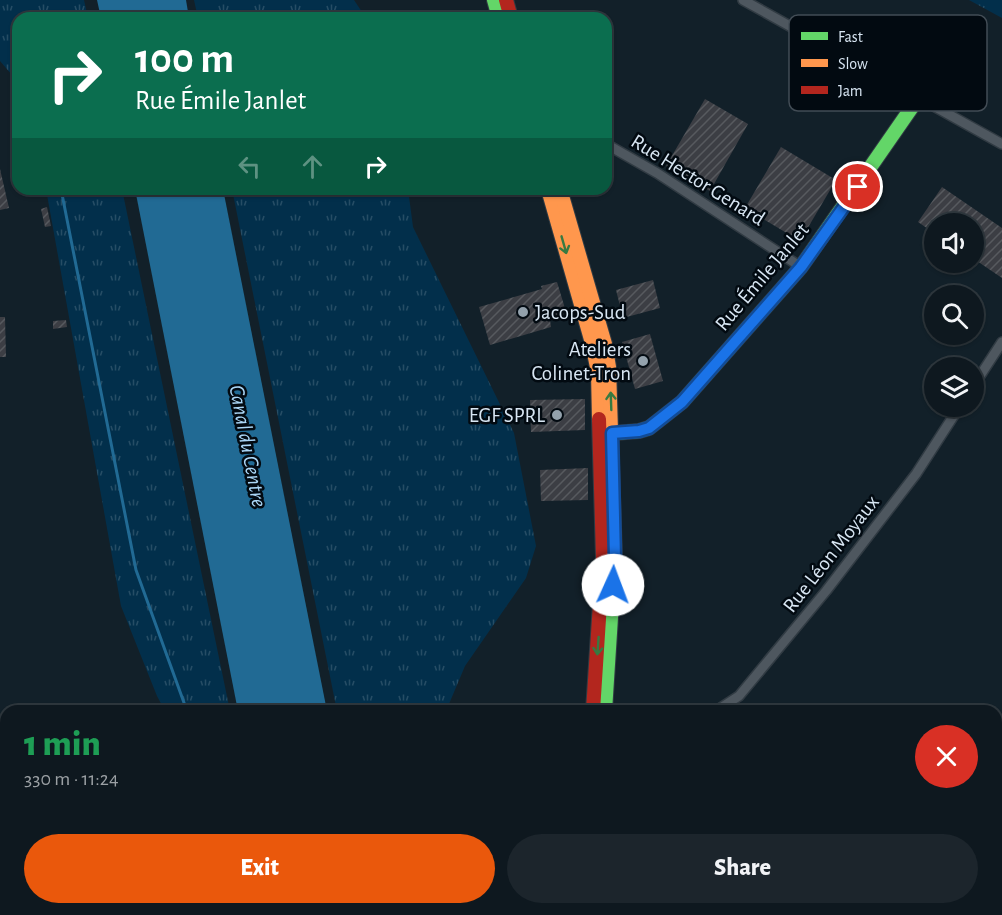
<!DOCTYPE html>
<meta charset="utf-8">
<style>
body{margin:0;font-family:"Alegreya Sans",sans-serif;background:#1c252c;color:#f1f3f6;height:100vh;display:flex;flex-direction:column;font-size:22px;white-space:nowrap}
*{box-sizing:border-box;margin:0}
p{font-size:20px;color:#9ba0a4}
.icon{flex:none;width:33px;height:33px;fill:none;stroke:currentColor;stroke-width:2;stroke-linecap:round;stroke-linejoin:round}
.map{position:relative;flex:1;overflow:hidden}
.sheet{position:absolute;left:0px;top:705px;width:1002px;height:210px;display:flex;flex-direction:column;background:#0e181f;border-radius:18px 18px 0 0;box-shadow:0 2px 4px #0004,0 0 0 2px #2e373d}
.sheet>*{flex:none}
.guide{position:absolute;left:12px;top:12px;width:600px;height:183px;border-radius:18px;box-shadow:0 2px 4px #0004,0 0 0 2px #2e373d;background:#0b6e4f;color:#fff;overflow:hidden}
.controls{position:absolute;left:924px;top:213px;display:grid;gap:12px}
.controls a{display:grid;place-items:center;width:60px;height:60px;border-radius:50%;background:#0e181f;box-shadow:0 2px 4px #0004,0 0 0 2px #2e373d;font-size:30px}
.pin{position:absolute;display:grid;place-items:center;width:51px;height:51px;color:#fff;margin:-26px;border:3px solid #fff;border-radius:50%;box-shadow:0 2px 6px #0007}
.me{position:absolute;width:66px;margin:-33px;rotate:2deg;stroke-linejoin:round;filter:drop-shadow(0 0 4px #0008)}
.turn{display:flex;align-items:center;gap:21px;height:126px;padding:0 24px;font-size:27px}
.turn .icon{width:78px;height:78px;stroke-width:2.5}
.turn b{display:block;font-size:42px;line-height:51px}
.lanes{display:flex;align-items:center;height:57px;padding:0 24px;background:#0003;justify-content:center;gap:30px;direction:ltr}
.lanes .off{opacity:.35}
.round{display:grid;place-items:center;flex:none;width:63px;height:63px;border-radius:32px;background:#1c252c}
.summary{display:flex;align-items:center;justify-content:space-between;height:102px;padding:0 24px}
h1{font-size:36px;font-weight:800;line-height:45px;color:#1e9e55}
.primary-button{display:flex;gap:12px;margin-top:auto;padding:12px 24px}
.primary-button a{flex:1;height:69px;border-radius:36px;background:#ea580c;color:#fff;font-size:24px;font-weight:800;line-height:69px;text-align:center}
.primary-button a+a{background:#1c252c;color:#f1f3f6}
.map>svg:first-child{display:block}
</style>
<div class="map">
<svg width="1002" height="915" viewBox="0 0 1002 915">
<defs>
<pattern id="grass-tufts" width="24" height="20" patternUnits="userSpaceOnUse" patternTransform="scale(1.5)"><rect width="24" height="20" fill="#022f4b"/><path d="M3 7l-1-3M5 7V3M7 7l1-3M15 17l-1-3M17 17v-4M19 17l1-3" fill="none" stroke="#264d65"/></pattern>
<pattern id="building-hatch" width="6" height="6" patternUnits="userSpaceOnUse" patternTransform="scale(1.5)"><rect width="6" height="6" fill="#3c3e44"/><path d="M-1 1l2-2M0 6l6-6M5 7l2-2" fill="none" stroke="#575a5f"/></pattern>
</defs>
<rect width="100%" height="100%" fill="#122029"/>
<!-- grass -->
<g fill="url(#grass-tufts)">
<path d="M0 0H84L88 18H18V82L0 61Z"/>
<path d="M194 0H354L366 18H198Z"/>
<path d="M969 0H1002V18Z"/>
<path d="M46 189H122L230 711H165L157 696 121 606Z"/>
<path d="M232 189H408L413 227 514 433 536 546 526 578 465 666 446 711H337Z"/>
<path d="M224 909H266L267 915H225Z"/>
<path d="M376 909H452V914L378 915Z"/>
</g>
<!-- water -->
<g fill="#216a94">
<path d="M97 0H186L189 18H101Z"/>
<path d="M135 189H223L327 711H238Z"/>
<path d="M278 909H366L367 915H279Z"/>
</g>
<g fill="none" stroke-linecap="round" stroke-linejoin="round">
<!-- stream -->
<g stroke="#216a94" stroke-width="3">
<path d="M61 189 136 570 187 711"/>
<path d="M247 909 248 915"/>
</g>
</g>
<!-- building -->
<g fill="url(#building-hatch)">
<path d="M705 99 748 124 710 191 666 166Z"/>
<path d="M781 147 836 180 800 241 745 208Z"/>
<path d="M0 169 9 208 0 210Z"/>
<path d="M942 187 1002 228V278L974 259V224H934V233L918 222Z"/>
<path d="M47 207 51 226 45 227 41 209Z"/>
<path d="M653 280 660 308 623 318 616 290Z"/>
<path d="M557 282 567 315 550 320 551 327 490 345 479 307 542 289 541 286Z"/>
<path d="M0 317H5L6 357H0Z"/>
<path d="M66 320 67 327 53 329V321Z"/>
<path d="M650 334 663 381 635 389 622 342Z"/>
<path d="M585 399V430L531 432 530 400Z"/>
<path d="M588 468V500L541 501 540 470Z"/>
<rect x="0" y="819" width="6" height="10"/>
<path d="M0 894H6V909H77V915H0Z"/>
</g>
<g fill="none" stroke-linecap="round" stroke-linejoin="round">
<!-- street casing -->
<g stroke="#313b43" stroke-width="12">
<g id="street">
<path d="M743 0 1002 144"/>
<path d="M606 144 657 173 801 267"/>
<path d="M974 385 1002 342"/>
<path d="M716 711 739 696 826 591 916 474 960 406"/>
</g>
</g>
<!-- fast casing -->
<g stroke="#313b43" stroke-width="16">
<g id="fast">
<path d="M494 0 499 18"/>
<path d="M602 434 639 431 649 428 682 402 801 267 919 97"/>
<path d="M605 711 613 586"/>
<path d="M593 909 594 915"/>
</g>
</g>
<!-- slow casing -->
<g stroke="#313b43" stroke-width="16">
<g id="slow">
<path d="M548 189 592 343 598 372 599 419"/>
<path d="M560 189 605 344 609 367 615 559 613 586"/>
<path d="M605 909 607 915"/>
</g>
</g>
<!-- jam casing -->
<g stroke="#313b43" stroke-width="16">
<g id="jam">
<path d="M506 0 511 18"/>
<path d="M593 711 603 557 599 419"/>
</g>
</g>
<!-- street -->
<use href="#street" stroke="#4e575f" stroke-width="9"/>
<!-- fast -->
<use href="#fast" stroke="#63d668" stroke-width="14"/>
<!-- slow -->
<use href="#slow" stroke="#ff974d" stroke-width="14"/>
<!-- jam -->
<use href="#jam" stroke="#b3261e" stroke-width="14"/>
</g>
<!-- one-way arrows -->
<defs><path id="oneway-shaft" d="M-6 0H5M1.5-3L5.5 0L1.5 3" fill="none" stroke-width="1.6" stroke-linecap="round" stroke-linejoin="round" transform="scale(1.5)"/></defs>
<g stroke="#377a41">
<use href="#oneway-shaft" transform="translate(564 245) rotate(74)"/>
<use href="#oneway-shaft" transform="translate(611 401) rotate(-92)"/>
<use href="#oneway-shaft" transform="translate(598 646) rotate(94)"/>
</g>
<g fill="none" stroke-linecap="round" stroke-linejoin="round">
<!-- route casing -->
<g stroke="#114b97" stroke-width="15">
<path id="route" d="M613 585 615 559 612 433 639 431 649 428 682 402 801 267 858 187"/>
</g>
<!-- route -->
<use href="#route" stroke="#1a73e8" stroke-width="10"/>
</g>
<!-- markers -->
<g fill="#93a1ac" stroke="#020a11" stroke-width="2">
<circle cx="523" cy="312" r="6"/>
<circle cx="643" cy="361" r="6"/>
<circle cx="557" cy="415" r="6"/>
</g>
<g text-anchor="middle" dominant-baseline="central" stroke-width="5" stroke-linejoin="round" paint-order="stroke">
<!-- street labels -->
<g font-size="21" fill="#d8e6f3" stroke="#020a11">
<text transform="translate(698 180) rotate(32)">Rue Hector Genard</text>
<text transform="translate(762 277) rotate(-50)">Rue Émile Janlet</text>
<text transform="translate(831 554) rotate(-52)">Rue Léon Moyaux</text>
</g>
<!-- poi labels -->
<g font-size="21" fill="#d8e6f3" stroke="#020a11" text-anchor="end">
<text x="535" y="312" text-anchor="start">Jacops-Sud</text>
<text x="631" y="349">Ateliers<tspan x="631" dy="24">Colinet-Tron</tspan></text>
<text x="545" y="415">EGF SPRL</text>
</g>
<!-- water labels -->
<g font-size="22" font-style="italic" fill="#abd7f7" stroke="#020a11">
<text transform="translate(248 446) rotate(79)">Canal du Centre</text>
</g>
</g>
<!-- legend -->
<rect x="789" y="15" width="198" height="96" rx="9" fill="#020a11" stroke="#424c55" stroke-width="1.5"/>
<rect x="801" y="32" width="27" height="8" fill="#63d668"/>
<rect x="801" y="59" width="27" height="8" fill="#ff974d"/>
<rect x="801" y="86" width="27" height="8" fill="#b3261e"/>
<g font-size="16" fill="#d8e6f3">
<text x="838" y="42">Fast</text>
<text x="838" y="69">Slow</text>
<text x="838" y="96">Jam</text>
</g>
</svg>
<div class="controls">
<a><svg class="icon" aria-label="sound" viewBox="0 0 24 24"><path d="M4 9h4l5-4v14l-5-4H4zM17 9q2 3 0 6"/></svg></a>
<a><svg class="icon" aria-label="search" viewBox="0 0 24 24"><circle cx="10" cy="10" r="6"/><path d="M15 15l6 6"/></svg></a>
<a><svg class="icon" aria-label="layers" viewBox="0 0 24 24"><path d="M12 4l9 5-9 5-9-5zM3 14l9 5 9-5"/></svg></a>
</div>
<div class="pin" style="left:858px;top:187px;background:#d93025"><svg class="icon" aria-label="arrive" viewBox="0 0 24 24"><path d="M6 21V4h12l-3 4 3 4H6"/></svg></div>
<svg class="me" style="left:613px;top:585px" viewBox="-20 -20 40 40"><circle r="19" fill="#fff"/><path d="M0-13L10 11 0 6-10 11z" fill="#1a73e8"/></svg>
<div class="guide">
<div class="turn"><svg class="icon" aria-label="right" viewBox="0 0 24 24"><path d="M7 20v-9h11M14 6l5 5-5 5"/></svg><div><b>100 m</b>Rue Émile Janlet</div></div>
<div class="lanes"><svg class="icon off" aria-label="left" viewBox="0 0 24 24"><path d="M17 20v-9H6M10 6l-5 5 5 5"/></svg><svg class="icon off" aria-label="ahead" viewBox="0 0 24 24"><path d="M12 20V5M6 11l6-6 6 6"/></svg><svg class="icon" aria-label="right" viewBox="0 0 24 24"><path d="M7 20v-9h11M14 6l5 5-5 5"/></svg></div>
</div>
<section class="sheet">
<div class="summary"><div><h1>1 min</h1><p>330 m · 11:24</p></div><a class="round" style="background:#d93025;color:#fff"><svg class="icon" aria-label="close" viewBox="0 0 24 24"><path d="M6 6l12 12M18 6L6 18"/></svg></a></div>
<div class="primary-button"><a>Exit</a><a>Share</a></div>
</section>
</div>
